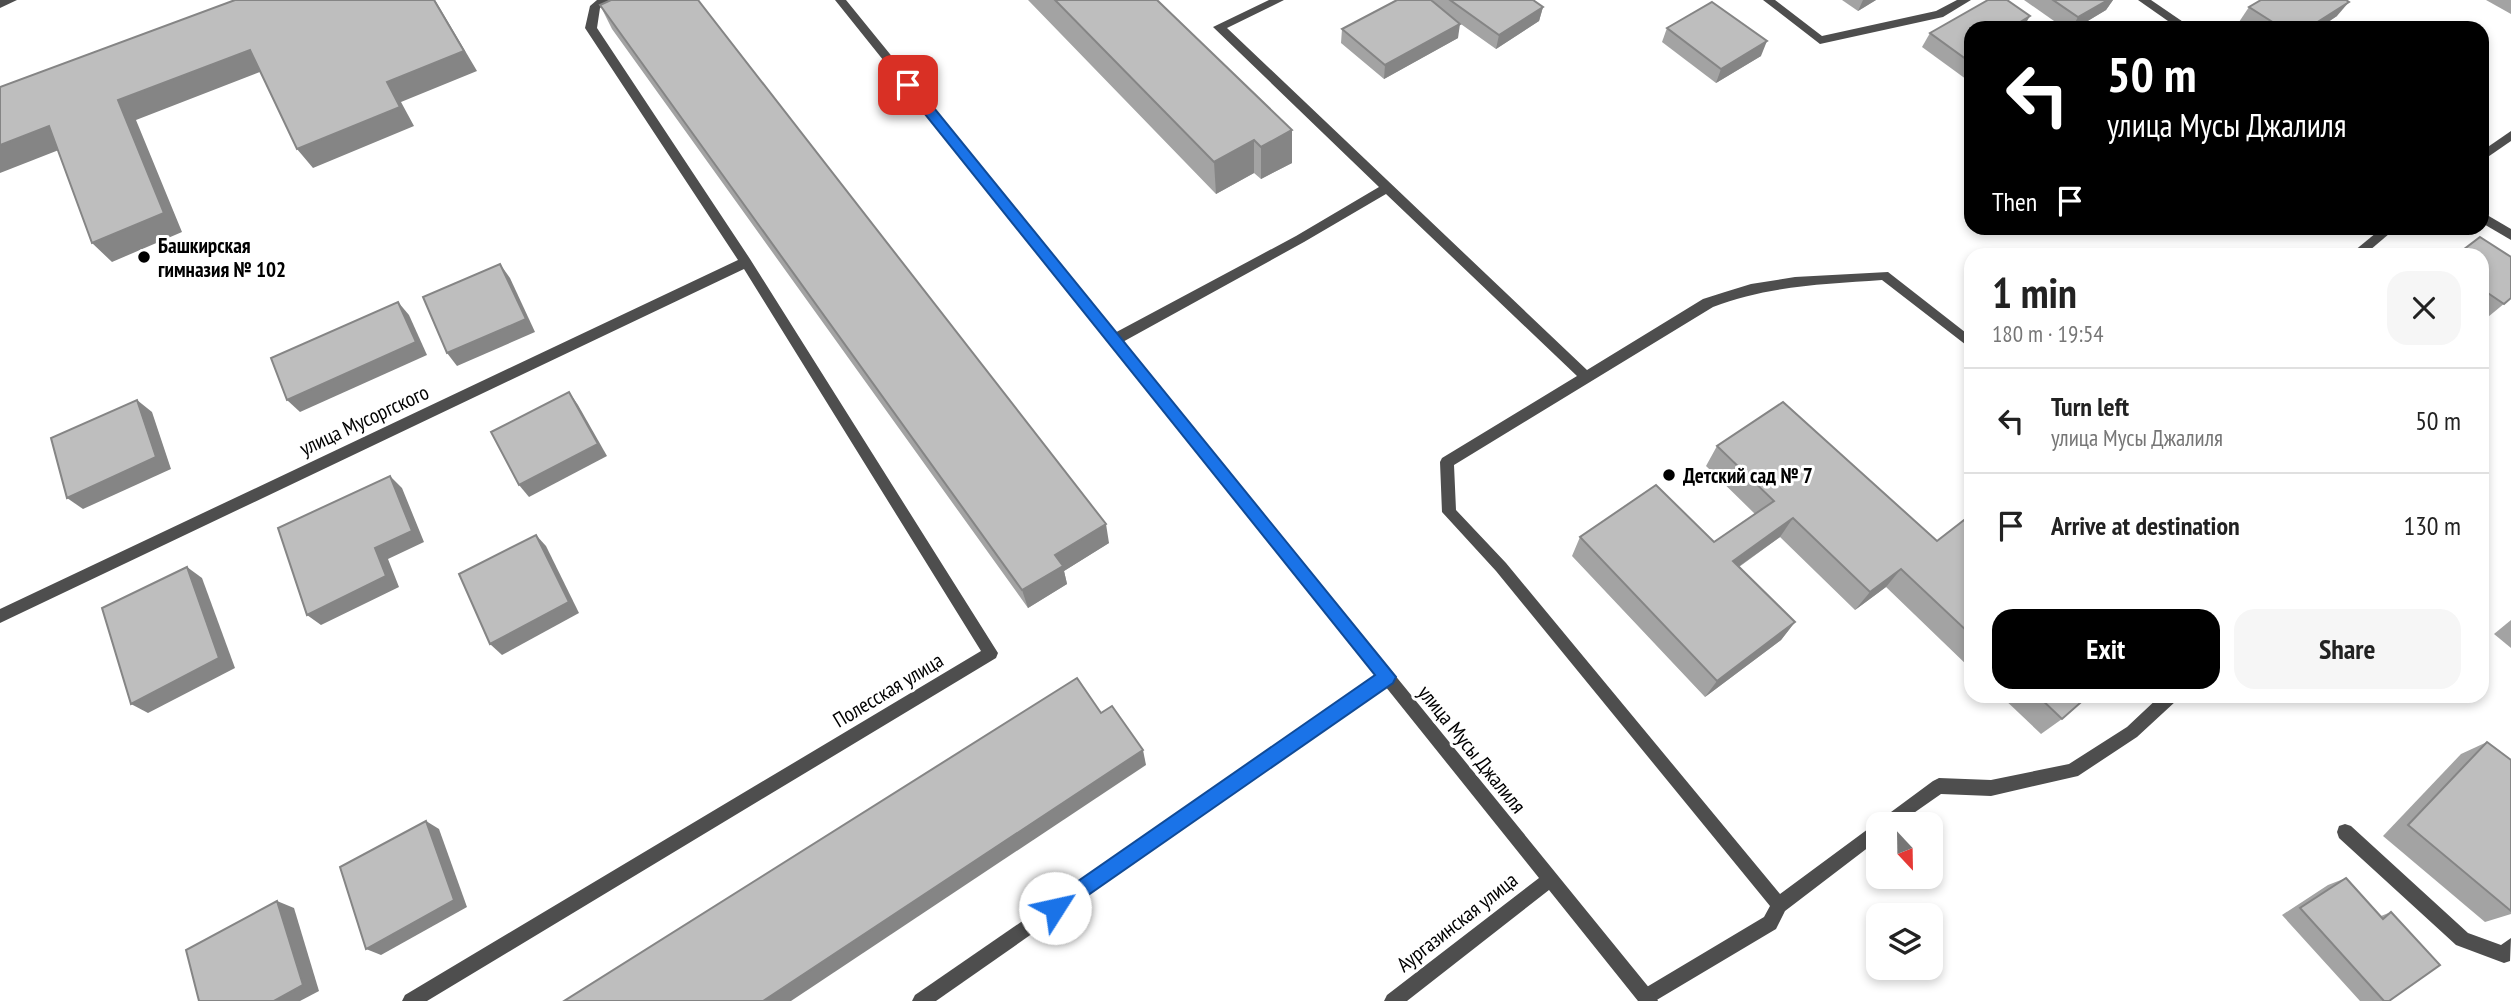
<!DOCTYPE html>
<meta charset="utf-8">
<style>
body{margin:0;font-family:"PT Sans Narrow",sans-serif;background:#f6f6f6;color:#222;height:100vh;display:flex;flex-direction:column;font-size:26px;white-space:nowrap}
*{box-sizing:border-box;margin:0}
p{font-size:23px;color:#767676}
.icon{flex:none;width:38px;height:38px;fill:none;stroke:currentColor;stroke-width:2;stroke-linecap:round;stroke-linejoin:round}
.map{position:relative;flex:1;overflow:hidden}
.side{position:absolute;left:1964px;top:248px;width:525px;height:455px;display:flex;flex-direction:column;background:#fff;border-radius:21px;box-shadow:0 4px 10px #0003}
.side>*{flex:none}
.banner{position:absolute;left:1964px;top:21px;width:525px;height:214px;border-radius:21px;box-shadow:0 4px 10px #0003;background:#000;color:#fff;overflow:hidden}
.needle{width:46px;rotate:158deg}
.tools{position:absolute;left:1866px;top:812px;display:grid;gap:14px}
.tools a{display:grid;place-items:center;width:77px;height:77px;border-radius:14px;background:#fff;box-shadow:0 4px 10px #0003;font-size:35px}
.pin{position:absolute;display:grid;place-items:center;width:60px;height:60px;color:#fff;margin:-30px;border-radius:14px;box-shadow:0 4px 10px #0006}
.me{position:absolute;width:77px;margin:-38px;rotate:55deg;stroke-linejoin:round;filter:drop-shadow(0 0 5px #0008)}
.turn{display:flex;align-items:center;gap:24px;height:147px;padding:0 28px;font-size:32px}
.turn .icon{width:91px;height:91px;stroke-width:2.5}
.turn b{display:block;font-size:49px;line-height:60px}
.then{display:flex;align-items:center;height:66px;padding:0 28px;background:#0003;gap:14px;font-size:26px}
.round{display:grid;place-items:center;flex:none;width:74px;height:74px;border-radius:21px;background:#f6f6f6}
.summary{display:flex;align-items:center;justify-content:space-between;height:119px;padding:0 28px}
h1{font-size:42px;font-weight:800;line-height:52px}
.button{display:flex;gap:14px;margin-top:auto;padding:14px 28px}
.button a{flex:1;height:80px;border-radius:21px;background:#000;color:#fff;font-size:28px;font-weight:800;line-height:80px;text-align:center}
.button a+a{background:#f6f6f6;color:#222}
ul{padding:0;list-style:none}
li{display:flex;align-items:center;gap:21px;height:105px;padding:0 28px;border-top:2px solid #e0e0e0}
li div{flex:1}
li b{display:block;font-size:26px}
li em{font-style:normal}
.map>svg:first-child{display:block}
</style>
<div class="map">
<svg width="2511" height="1001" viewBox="0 0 2511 1001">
<rect width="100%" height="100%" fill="#fff"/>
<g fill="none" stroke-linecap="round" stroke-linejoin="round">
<!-- lane -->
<g fill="#4e4e4e" fill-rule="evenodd">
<path d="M1269 0H1284L1227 28 1587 370 1703 299 1725 292 1751 284 1795 277 1888 272 1970 336V348L1882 280C1824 284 1767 286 1713 307L1454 465 1456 510 1506 563 1780 894 1933 781 1939 778 1991 780 2069 764 2127 727 2160 696H2178L2176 701 2137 737 2078 776 1991 796 1941 794 1898 824H1878V840L1785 911 1776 929 1655 1001H1639L1637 997 1640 991 1764 917 1770 906 1496 571 1442 512 1440 462 1442 458 1577 376 1386 194 1304 242 1119 344 1114 345 1107 340 1109 336 1296 236 1379 187 1213 27Z"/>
<path d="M2482 212 2511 229V240L2482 223Z"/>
<path d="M1387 670 1392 672 1395 677 1392 682 936 1001H912L915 995Z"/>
<path d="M2345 824 2351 826 2468 933 2501 945 2511 938 2510 961 2504 963 2456 945 2339 838 2337 832 2339 826Z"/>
</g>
<!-- street -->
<g fill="#4e4e4e" fill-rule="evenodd">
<path d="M0 0H17L0 8Z"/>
<path d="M597 0H610L600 8 597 28 750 259 998 653 996 658 427 1001H402L405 995 981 651 744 269 0 623V609L738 260 585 28 590 6Z"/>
<path d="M835 0H846L1655 995 1658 1001H1638L1549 890 1407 1001H1384L1387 995 1539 878Z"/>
<path d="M1763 0H1775L1822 36 1936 11 1957 0H1971L1943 17 1820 44Z"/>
<path d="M2138 0H2151L2192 28H2178Z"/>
<path d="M2511 131V141L2482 161V151Z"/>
<path d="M2382 228H2396L2363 256H2348Z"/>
</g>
</g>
<!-- wall -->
<g fill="#a3a3a3">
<path d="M1028 0H1157L1292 130V163L1261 179 1254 173 1216 194Z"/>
<path d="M1433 0H1533L1543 7 1539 21 1496 49 1458 22V38L1384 79 1341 43 1342 29 1433 1Z"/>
<path d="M1842 0H1876L1858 11Z"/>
<path d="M2024 0H2113L2106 10 2076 28H2064Z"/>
<path d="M2486 0H2511V14Z"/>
<path d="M600 5 1109 543 1064 571 1067 584 1028 608 612 29Z"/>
<path d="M2249 7 2337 16 2319 28H2248L2239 22Z"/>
<path d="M1667 28 1761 56 1716 83 1662 42Z"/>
<path d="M1970 28V82L1922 47 1930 33Z"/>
<path d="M2192 228H2206L2199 232Z"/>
<path d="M2482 256 2511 298 2488 317 2482 312Z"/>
<path d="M1717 446 1937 541 1970 520V668L1886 587 1855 610 1780 537 1739 567 1795 622 1781 640 1705 697 1572 556 1580 537 1714 542 1755 514 1706 466Z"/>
<path d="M2511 620V648L2494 634Z"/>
<path d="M2001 696H2088L2062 719 2041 734Z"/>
<path d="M2487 742 2511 760V914L2485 922 2383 836 2461 754Z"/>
<path d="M2346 878 2381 916 2391 912 2389 1001H2360L2282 915 2328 885Z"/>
</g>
<!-- shaded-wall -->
<g fill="#858585">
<path d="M435 0 477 71 401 102 414 126 313 168 297 149 387 82Z"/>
<path d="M1863 0H1876L1858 11Z"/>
<path d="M2108 0H2113L2106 10 2076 28H2072L2078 17Z"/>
<path d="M2349 2 2337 16 2319 28H2308Z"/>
<path d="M1543 7 1539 21 1496 49 1499 35Z"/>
<path d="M2030 16 2023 28 2017 24Z"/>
<path d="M1460 24 1458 38 1384 79 1385 65Z"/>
<path d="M1767 41 1761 56 1716 83 1721 69Z"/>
<path d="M250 50 265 70 136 120 182 232 112 262 92 243 118 100Z"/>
<path d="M49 126 69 146 0 173V145Z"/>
<path d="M1292 130V163L1261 179V147Z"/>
<path d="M1254 140V173L1216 194 1214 162Z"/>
<path d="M500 264 510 278 535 332 457 366 447 353Z"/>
<path d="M398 302 409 315 427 355 300 412 287 400Z"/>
<path d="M569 392 578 405 607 456 529 497 519 485Z"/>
<path d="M137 400 152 412 171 469 83 509 67 498Z"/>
<path d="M390 476 402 488 424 542 388 559 399 587 321 625 307 615 375 548Z"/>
<path d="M1793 518 1780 537 1721 579 1733 561Z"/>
<path d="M1106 524 1109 543 1064 571 1067 584 1028 608 1022 590 1055 555Z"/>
<path d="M536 535 546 546 579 613 502 655 490 644Z"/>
<path d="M187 567 202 578 235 668 148 713 131 704Z"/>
<path d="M1901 569 1886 587 1855 610 1870 592Z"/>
<path d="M1795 622 1781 640 1705 697 1717 681Z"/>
<path d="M1143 750 1146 765 791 1001H763Z"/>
<path d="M426 821 439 829 467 907 381 955 366 949Z"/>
<path d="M277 901 294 908 319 991 300 1001H274Z"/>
</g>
<!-- building -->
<g fill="#bebebe" stroke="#858585" stroke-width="2">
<path d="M235 0H434L464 51 387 82 400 107 297 149 250 50 118 100 164 213 92 243 49 126 0 145V87Z"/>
<path d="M611 0H698L1106 524 1055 555 1063 566 1022 590 600 5Z"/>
<path d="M1055 0H1157L1292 130 1261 147 1254 140 1214 162Z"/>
<path d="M1397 0H1431L1460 24 1385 65 1342 29Z"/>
<path d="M1450 0H1533L1543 7 1499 35Z"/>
<path d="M1988 0H2007L2030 16 2017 24 2023 28H1970V62L1930 33Z"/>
<path d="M2053 0H2108L2078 17Z"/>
<path d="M2261 0H2346L2349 2 2308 28H2282L2249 7Z"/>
<path d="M1712 2 1767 41 1721 69 1667 28Z"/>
<path d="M2480 237 2511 257V298L2504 304 2482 289V256H2455Z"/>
<path d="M500 264 526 319 447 353 423 297Z"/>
<path d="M398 302 416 342 287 400 271 358Z"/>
<path d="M569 392 598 444 519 485 491 432Z"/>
<path d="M137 400 156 457 67 498 51 438Z"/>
<path d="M1783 402 1937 541 1968 517 1970 520V634L1901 569 1870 592 1793 518 1733 561 1795 622 1717 681 1580 537 1656 485 1714 542 1774 501 1717 446Z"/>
<path d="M390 476 412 531 375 548 386 576 307 615 278 528Z"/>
<path d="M536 535 569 602 490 644 459 574Z"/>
<path d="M187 567 219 658 131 704 102 608Z"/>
<path d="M1077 678 1101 713 1112 706 1143 750 763 1001H564Z"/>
<path d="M2038 696H2088L2062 719Z"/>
<path d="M2487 742 2511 760V911L2408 825Z"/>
<path d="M426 821 454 900 366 949 340 867Z"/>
<path d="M2346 878 2383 919 2391 912 2440 965 2389 1001H2384L2300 908Z"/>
<path d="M277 901 303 985 274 1001H199L186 950Z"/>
</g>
<!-- route -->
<path fill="#1a73e8" stroke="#114b97" stroke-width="2" d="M908 80 913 82 1396 677 1393 683 1055 918 1048 915 1045 908 1048 902 1375 675 904 88 902 85Z"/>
<!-- markers -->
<g fill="#000" stroke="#fff" stroke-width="2.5">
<circle cx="144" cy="257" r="7"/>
<circle cx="1669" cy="475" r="7"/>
</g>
<g text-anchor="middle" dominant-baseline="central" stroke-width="6" stroke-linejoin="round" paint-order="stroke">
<!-- poi labels -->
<g font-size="21" font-weight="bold" fill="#000" stroke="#fff" text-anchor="start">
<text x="158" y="245">Башкирская<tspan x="158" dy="24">гимназия № 102</tspan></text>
<text x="1683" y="475">Детский сад № 7</text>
</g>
<!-- street labels -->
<g font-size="21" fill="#000" stroke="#fff">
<text transform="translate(364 420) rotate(-25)">улица Мусоргского</text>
<text transform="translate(888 690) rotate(-31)">Полесская улица</text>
<text transform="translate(1472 749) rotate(51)">улица Мусы Джалиля</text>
<text transform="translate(1457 922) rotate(-38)">Аургазинская улица</text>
</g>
</g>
</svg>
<div class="tools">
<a><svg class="needle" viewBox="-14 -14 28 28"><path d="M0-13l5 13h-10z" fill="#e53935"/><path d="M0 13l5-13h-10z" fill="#767676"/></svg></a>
<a><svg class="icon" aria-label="layers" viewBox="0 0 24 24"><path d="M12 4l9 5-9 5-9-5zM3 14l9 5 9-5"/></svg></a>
</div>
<div class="pin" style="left:908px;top:85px;background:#d93025"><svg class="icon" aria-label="arrive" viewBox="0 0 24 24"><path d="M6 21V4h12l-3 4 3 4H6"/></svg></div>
<svg class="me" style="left:1055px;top:908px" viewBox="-20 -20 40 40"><circle r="19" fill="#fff"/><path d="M0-13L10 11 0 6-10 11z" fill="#1a73e8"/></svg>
<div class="banner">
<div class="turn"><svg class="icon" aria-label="left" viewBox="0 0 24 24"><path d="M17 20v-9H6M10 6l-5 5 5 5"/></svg><div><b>50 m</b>улица Мусы Джалиля</div></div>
<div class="then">Then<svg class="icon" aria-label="arrive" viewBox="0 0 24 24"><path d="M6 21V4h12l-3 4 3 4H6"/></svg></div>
</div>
<section class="side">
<div class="summary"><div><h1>1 min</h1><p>180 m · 19:54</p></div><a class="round"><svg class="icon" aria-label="close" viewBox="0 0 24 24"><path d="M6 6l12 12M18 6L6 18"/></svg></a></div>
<ul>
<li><svg class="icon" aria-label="left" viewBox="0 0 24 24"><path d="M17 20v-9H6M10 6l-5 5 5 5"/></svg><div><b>Turn left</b><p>улица Мусы Джалиля</p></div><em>50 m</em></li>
<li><svg class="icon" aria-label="arrive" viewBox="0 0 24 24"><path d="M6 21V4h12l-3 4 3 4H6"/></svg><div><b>Arrive at destination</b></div><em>130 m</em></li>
</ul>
<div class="button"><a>Exit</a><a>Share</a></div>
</section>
</div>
